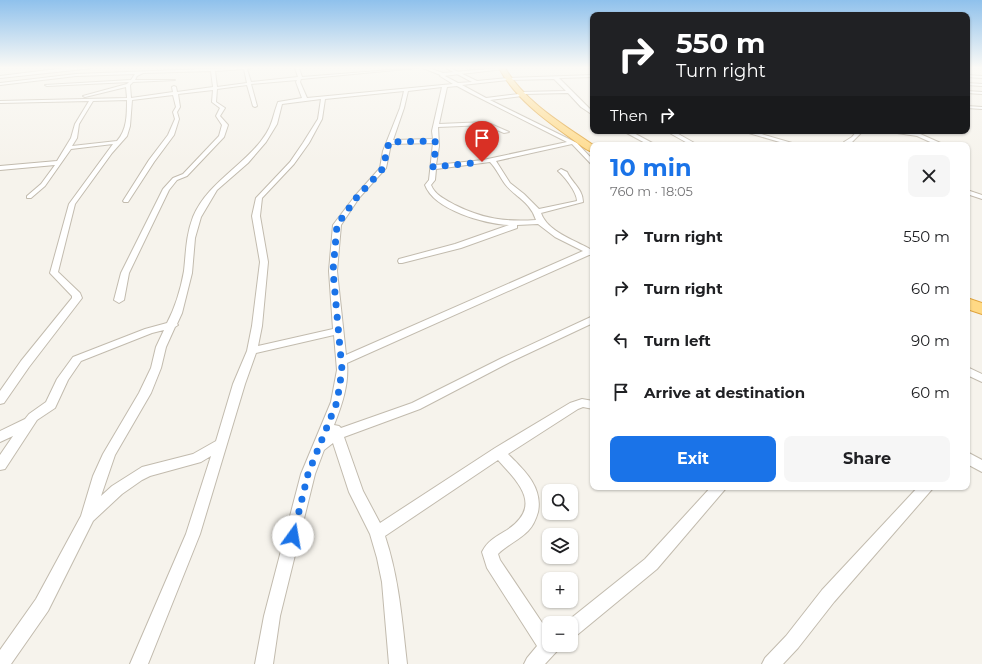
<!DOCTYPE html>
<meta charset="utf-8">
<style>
body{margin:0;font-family:Montserrat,sans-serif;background:#f6f6f6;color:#202124;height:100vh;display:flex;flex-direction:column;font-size:15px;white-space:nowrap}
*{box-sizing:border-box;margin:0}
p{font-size:13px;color:#757577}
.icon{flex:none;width:22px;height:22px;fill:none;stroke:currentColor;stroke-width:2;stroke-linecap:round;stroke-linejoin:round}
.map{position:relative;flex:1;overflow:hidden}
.side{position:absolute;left:590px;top:142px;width:380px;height:348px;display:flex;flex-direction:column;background:#fff;border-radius:8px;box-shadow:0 1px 3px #0004}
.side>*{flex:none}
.top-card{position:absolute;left:590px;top:12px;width:380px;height:122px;border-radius:8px;box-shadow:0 1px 3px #0004;background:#202124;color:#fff;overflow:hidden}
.tools{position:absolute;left:542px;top:484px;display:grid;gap:8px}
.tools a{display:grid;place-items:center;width:36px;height:36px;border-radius:8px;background:#fff;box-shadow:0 1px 3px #0004;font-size:20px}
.pin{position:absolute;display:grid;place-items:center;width:34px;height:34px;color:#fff;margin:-41px -17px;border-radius:50% 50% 50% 0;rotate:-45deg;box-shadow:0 0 4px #0007}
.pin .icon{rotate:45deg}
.me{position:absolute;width:44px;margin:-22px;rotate:13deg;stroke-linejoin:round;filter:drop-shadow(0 0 3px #0008)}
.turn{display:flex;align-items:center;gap:14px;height:84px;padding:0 20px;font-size:18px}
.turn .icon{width:52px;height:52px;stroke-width:2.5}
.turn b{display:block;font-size:28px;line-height:34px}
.then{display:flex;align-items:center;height:38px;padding:0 20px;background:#0003;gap:8px;font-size:15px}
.round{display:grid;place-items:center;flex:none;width:42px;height:42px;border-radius:8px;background:#f6f6f6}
.headline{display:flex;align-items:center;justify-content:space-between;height:68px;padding:0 20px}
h1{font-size:24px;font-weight:700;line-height:30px;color:#1a73e8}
.cta{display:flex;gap:8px;margin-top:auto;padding:8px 20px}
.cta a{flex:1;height:46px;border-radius:8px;background:#1a73e8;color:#fff;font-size:16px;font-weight:700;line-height:46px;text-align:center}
.cta a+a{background:#f6f6f6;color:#202124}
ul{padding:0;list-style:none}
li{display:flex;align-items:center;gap:12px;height:52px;padding:0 20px}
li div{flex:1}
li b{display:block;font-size:15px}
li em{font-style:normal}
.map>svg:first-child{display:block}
</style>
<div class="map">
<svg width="982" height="664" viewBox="0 0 982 664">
<rect width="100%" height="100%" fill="#f6f3ec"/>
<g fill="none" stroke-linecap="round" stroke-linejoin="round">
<!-- minor casing -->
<g stroke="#c2bbae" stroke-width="2">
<g id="minor">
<path d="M65 68H93L0 78V76Z"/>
<path d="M230 68H253L247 69 251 82 298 77 295 68H299L302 77 416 68 301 79 300 82 307 98 453 84 440 76 441 74 458 83 472 82 446 68H450L477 81 508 78 593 75V77L559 78 593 112V115L581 107 568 93 524 94 522 96 490 100 577 143 593 160V166L572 144 496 161 510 183 524 194 539 209 577 201C577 192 564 176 558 171L561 169 567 172C572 183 583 189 583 202L541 213C547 231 574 240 590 249L593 248V255H589L347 363C349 384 342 405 334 425L339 426 341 428 412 403 502 358 593 316V323L510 362 420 409 344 437 363 491 380 523 495 448 570 403 582 399 593 401V409L583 407 578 409 508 454C524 470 543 487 538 512 536 519 533 526 528 531 519 540 507 545 498 554L500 560 549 633V645H560L557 651 545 664H524L527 658 537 646 487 568 482 552C487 541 497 536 507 530 543 506 519 483 498 460L385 536C399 578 402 620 407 664H389L382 582 377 558 370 534 349 492 333 443 324 450 315 474 280 616 273 664H255L264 616 301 474 331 402 337 370 334 335 256 353 245 384 200 534 148 664H130L186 534 211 456 201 462 150 476 142 480 122 494 93 521 48 611 11 664H0V650L36 599 81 516 93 476 103 454 139 393 151 368 156 347 164 330 152 333 81 361 68 380 55 408 37 420 5 469 0 470V455L13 436 0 442V431L25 419 29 414 46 402 57 379 73 357 145 329 167 323C175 308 181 288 184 271 186 253 186 235 193 217 207 184 240 168 261 141 273 126 272 118 278 102L302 98 296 82 297 80 251 84 257 106 255 107 253 106 247 85 217 89 216 102 225 108 220 116 228 125 224 137 187 176 177 180 169 190 129 273 124 300 119 303 114 300 121 273 163 189 173 178 183 174 219 136 222 125 216 116 220 108 212 102 213 90 178 94 180 107 177 112 179 119 174 135 154 162 128 202H124L123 201 149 160 168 135 175 119 173 112 176 107 173 95 132 100 130 126 127 136 112 153 75 204 58 272 80 293 82 298 29 367 4 403 0 404V391L21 361 72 298V296L50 273 69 204 113 144 71 149 45 186 31 198H27V196L41 184 55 165 0 170V166L57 161 71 138 75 124 89 101 0 103V101L127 98 126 87 85 97 83 96 127 84 129 82 47 86 45 85 131 80 135 74 76 76 0 85V83L76 74ZM244 69 247 83 217 87 215 71ZM211 71 213 87 177 92 176 87 174 86 172 87 173 92 131 98 130 85 133 82 175 80H135L137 76 143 73ZM554 79 566 91 520 92 518 93 519 94 486 98 462 85 508 80ZM457 86 472 94 567 142 483 160 436 165 439 146 438 127 485 125 504 133 509 132 486 122 439 124 447 87ZM442 87 432 131 433 139 393 140 404 108 408 91ZM404 91 400 108 383 151 380 168 355 196 333 225 329 271 333 329 258 346 262 326 268 262 260 216 262 198 294 164 309 143 322 119 325 99ZM321 99 318 119 303 143 290 162 256 198 252 216 260 262 252 326 247 351 233 384 216 441 193 454 142 467 112 486 101 496 115 455 151 393 161 368 166 347 175 327 178 325 177 324 182 313 192 273 195 238 201 217 217 190 248 163 266 142 277 124 282 104ZM127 100C127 115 127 130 117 141L72 146 77 138 79 124 93 101ZM433 143 429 180 425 185C434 210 485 224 509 225L455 244 399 259 398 261 399 263H402L461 248 517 228V225L538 224 555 237 583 251 346 355 337 271 341 225 359 198 386 168 391 144ZM490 162C496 168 500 177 505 184 515 197 530 201 536 220 505 222 483 219 455 205 446 200 435 195 431 185L435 180 436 169Z"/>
<path d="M967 75 982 76V78L967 77Z"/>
<path d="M967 83 982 84V86L967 85Z"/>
<path d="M967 91 982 92V94L967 93Z"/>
<path d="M967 106 982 107V109L967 108Z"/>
<path d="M623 131H630L656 145H649Z"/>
<path d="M666 131H673L698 145H691Z"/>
<path d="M742 131H751L799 145H790Z"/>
<path d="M857 131H863L849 145H843L844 142 852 137Z"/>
<path d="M884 131 918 133 945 145H937L917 136Z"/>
<path d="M967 190 982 195V199L967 194Z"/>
<path d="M967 367 982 374V382L967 375Z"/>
<path d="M967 452 982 460V472L967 464Z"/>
<path d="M711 487H727L657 569 577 635 571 638V623H565L645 559Z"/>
<path d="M918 487H934L834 602 798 648 783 664H762L765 658 786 636 822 590Z"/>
</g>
</g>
<!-- tertiary casing -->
<g stroke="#c2bbae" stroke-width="2">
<path id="tertiary" d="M423 68H429L443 73 500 68 504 69 443 76Z"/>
</g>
<!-- trunk casing -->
<g stroke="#e0a43c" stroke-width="2">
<g id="trunk">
<path d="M499 68H505C525 102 561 123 593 145V152C585 150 578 143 572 139 544 119 515 98 499 68Z"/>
<path d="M967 298 982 303V314L967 309Z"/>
</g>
</g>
<!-- minor -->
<use href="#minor" fill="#fff" fill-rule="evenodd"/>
<!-- tertiary -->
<use href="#tertiary" fill="#fff" fill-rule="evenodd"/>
<!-- trunk -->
<use href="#trunk" fill="#ffd985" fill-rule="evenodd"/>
</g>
<!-- sky -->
<linearGradient id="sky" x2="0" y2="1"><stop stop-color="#8fc1ec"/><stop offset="0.42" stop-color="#fbfaf6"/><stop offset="1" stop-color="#fbfaf6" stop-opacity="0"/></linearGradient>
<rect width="982" height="161" fill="url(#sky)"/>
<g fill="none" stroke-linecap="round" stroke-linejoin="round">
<!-- route -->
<path stroke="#1a73e8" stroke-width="7" stroke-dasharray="0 12.6" d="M293 536 308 474 337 402 342 370 333 271 337 225 357 197 380 172 383 168 389 142 435 141 436 146 433 167 482 162"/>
</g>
</svg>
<div class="tools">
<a><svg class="icon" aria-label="search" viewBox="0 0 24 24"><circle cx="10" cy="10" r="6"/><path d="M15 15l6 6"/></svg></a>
<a><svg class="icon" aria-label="layers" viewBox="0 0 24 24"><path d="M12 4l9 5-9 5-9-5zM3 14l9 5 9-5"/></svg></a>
<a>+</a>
<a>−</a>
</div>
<div class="pin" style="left:482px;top:162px;background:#d93025"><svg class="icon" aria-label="arrive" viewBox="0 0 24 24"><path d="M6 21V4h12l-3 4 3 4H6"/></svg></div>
<svg class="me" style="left:293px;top:536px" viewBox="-20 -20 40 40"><circle r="19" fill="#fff"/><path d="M0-13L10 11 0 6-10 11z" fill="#1a73e8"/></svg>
<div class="top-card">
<div class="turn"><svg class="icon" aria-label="right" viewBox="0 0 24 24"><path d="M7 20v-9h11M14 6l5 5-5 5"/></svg><div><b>550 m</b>Turn right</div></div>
<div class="then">Then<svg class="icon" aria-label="right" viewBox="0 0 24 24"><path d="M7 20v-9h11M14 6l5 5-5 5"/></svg></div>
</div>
<section class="side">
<div class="headline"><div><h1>10 min</h1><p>760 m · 18:05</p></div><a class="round"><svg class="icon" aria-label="close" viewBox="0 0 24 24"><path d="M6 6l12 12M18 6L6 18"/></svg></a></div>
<ul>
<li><svg class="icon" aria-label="right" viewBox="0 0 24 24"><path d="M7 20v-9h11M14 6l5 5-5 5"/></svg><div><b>Turn right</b></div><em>550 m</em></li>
<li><svg class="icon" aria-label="right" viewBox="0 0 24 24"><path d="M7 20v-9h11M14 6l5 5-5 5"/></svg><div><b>Turn right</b></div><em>60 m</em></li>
<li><svg class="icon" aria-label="left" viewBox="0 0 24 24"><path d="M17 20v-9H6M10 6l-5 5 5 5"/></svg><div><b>Turn left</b></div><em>90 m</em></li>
<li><svg class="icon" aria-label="arrive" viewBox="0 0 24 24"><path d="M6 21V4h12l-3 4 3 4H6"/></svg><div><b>Arrive at destination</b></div><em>60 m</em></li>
</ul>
<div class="cta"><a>Exit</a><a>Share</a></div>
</section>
</div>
